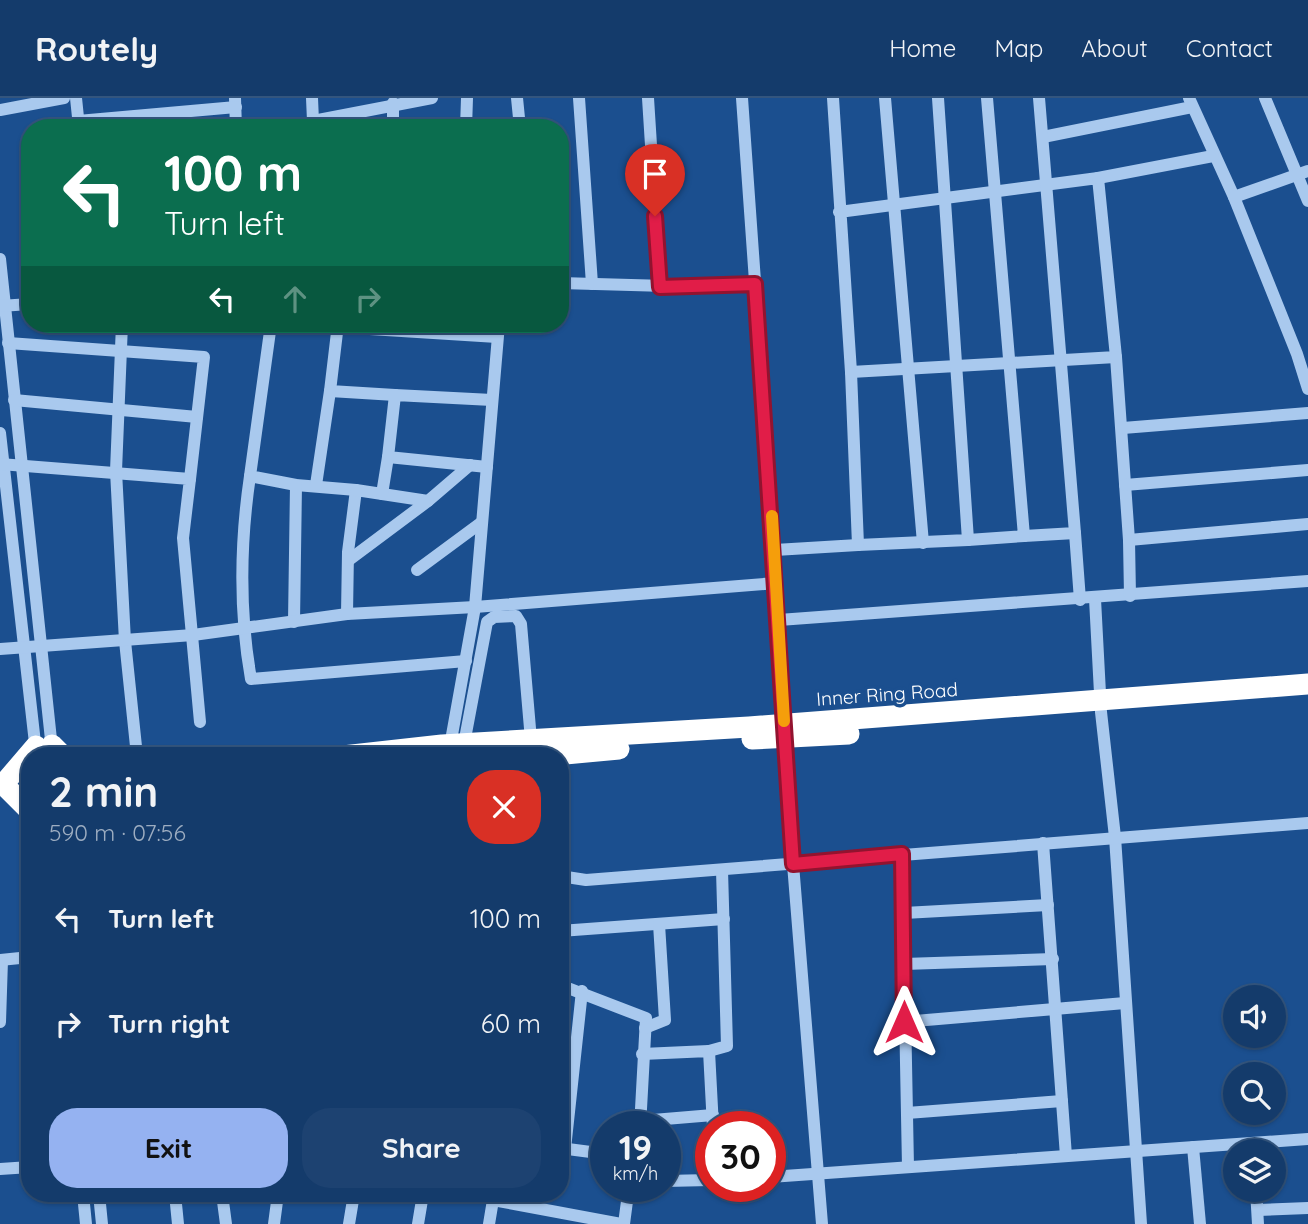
<!DOCTYPE html>
<meta charset="utf-8">
<style>
body{margin:0;font-family:Quicksand,sans-serif;background:#1d4271;color:#f1f3f6;height:100vh;display:flex;flex-direction:column;font-size:26px;white-space:nowrap}
*{box-sizing:border-box;margin:0}
p{font-size:23px;color:#9dadc1}
.icon{flex:none;width:38px;height:38px;fill:none;stroke:currentColor;stroke-width:2;stroke-linecap:round;stroke-linejoin:round}
.map{position:relative;flex:1;overflow:hidden}
.drawer{position:absolute;left:21px;top:649px;width:548px;height:455px;display:flex;flex-direction:column;background:#143b6b;border-radius:28px;box-shadow:0 2px 5px #0004,0 0 0 2px #33557e}
.drawer>*{flex:none}
.banner{position:absolute;left:21px;top:21px;width:548px;height:214px;border-radius:28px;box-shadow:0 2px 5px #0004,0 0 0 2px #33557e;background:#0b6e4f;color:#fff;overflow:hidden}
.buttons{position:absolute;left:1223px;top:887px;display:grid;gap:14px}
.buttons a{display:grid;place-items:center;width:63px;height:63px;border-radius:50%;background:#143b6b;box-shadow:0 2px 5px #0004,0 0 0 2px #33557e;font-size:35px}
.speed{position:absolute;left:590px;top:1013px;display:flex;gap:14px;font-size:35px;font-weight:700;text-align:center}
.speed>*{display:grid;place-content:center;width:91px;height:91px;border-radius:50%;background:#143b6b;box-shadow:0 2px 5px #0004,0 0 0 2px #33557e;line-height:1}
.speed small{font-size:18px;font-weight:400}
.speed .limit{border:10px solid #d22;background:#fff;color:#111}
.pin{position:absolute;display:grid;place-items:center;width:60px;height:60px;color:#fff;margin:-72px -30px;border-radius:50% 50% 50% 0;rotate:-45deg;box-shadow:0 0 7px #0007}
.pin .icon{rotate:45deg}
.me{position:absolute;width:77px;margin:-38px;rotate:0deg;stroke-linejoin:round;filter:drop-shadow(0 0 5px #0008)}
.turn{display:flex;align-items:center;gap:24px;height:147px;padding:0 28px;font-size:32px}
.turn .icon{width:91px;height:91px;stroke-width:2.5}
.turn b{display:block;font-size:49px;line-height:60px}
.lanes{display:flex;align-items:center;height:66px;padding:0 28px;background:#0003;justify-content:center;gap:35px;direction:ltr}
.lanes .off{opacity:.35}
.round{display:grid;place-items:center;flex:none;width:74px;height:74px;border-radius:28px;background:#1d4271}
.summary{display:flex;align-items:center;justify-content:space-between;height:119px;padding:0 28px}
h1{font-size:42px;font-weight:700;line-height:52px}
.action{display:flex;gap:14px;margin-top:auto;padding:14px 28px}
.action a{flex:1;height:80px;border-radius:28px;background:#95b2f1;color:#111;font-size:28px;font-weight:700;line-height:80px;text-align:center}
.action a+a{background:#1d4271;color:#f1f3f6}
ul{padding:0;list-style:none}
li{display:flex;align-items:center;gap:21px;height:105px;padding:0 28px}
li div{flex:1}
li b{display:block;font-size:26px}
li em{font-style:normal}
header{display:flex;align-items:center;gap:42px;box-sizing:border-box;height:98px;padding:0 35px;background:#143b6b;border-bottom:2px solid #33557e}
header strong{font-size:33px}
nav{display:flex;gap:38px;margin-inline-start:auto;font-size:24px}
.map>svg:first-child{display:block}
</style>
<header>
<strong>Routely</strong>
<nav><a>Home</a><a>Map</a><a>About</a><a>Contact</a></nav>
</header>
<div class="map">
<svg width="1308" height="1126" viewBox="0 0 1308 1126">
<rect width="100%" height="100%" fill="#1b4f8f"/>
<g fill="none" stroke-linecap="round" stroke-linejoin="round">
<!-- minor -->
<g stroke="#a9c9ee" stroke-width="12">
<path d="M76 0 79 29"/>
<path d="M235 0 236 30"/>
<path d="M312 0 313 23"/>
<path d="M517 0 520 30"/>
<path d="M579 0 592 186"/>
<path d="M648 0 660 189"/>
<path d="M742 0 779 522 1308 483"/>
<path d="M833 0 851 274 1116 259 1098 80 839 114"/>
<path d="M885 0 923 445"/>
<path d="M1189 0 1234 99 1297 256 1308 291"/>
<path d="M1265 0 1308 103"/>
<path d="M393 5V30"/>
<path d="M0 12 64 0"/>
<path d="M78 23 236 9"/>
<path d="M313 30V23L432 0"/>
<path d="M466 30 467 0"/>
<path d="M1043 39 1192 9"/>
<path d="M1098 80 1213 58"/>
<path d="M1234 99 1308 73"/>
<path d="M0 161 52 651"/>
<path d="M560 185 702 189 755 186"/>
<path d="M0 208 30 206"/>
<path d="M122 226 116 373 125 543 137 658"/>
<path d="M271 226 250 378 296 387 356 392 348 454 347 516"/>
<path d="M338 226 330 293 395 297"/>
<path d="M338 229 497 239"/>
<path d="M8 245 204 259 190 381"/>
<path d="M1116 259 1129 442 1308 426"/>
<path d="M851 274 858 447 968 442 938 0"/>
<path d="M14 302 197 319"/>
<path d="M1123 330 1308 315"/>
<path d="M0 335 36 654"/>
<path d="M0 366 190 381 183 440 200 624"/>
<path d="M487 369 388 359 395 297 492 302"/>
<path d="M250 378C240 446 239 513 251 581L466 563"/>
<path d="M316 387 330 293"/>
<path d="M1125 387 1308 372"/>
<path d="M356 392 428 403 470 367"/>
<path d="M382 396 388 359"/>
<path d="M1075 435 1080 502"/>
<path d="M1024 438 1075 435 1039 0"/>
<path d="M968 442 1024 438 987 0"/>
<path d="M1129 442 1130 498"/>
<path d="M775 452 858 447"/>
<path d="M349 462 428 403"/>
<path d="M417 472 482 424"/>
<path d="M1095 501 1101 614 1115 739 1141 1126"/>
<path d="M779 522 793 766 822 1126"/>
<path d="M294 524 296 387"/>
<path d="M0 551 193 537 347 516 475 509 776 485"/>
<path d="M464 646 487 524 494 519 516 518 521 526 531 642"/>
<path d="M450 648 475 509 499 226"/>
<path d="M1043 745 1066 1058"/>
<path d="M902 756 908 1069"/>
<path d="M560 778 586 782 1308 725"/>
<path d="M904 815 1048 807"/>
<path d="M560 833 724 821"/>
<path d="M0 862 30 859"/>
<path d="M904 866 1053 861"/>
<path d="M560 887 646 920 640 1029"/>
<path d="M0 924 2 862"/>
<path d="M903 924 1125 905"/>
<path d="M645 930 665 922 659 826"/>
<path d="M709 953 727 948 722 772"/>
<path d="M642 956 709 953 713 1029"/>
<path d="M907 1015 1062 1003"/>
<path d="M641 1023 713 1017"/>
<path d="M1193 1049 1200 1126"/>
<path d="M560 1050 606 1056"/>
<path d="M565 1051 582 893"/>
<path d="M0 1071 30 1069"/>
<path d="M770 1079 1308 1041"/>
<path d="M665 1083 710 1082"/>
<path d="M1256 1092 1258 1126"/>
<path d="M83 1096 86 1126"/>
<path d="M99 1096 102 1126"/>
<path d="M175 1096 178 1126"/>
<path d="M222 1096 226 1126"/>
<path d="M493 1102 621 1126"/>
<path d="M1258 1112 1308 1110"/>
<path d="M274 1126 278 1096"/>
<path d="M349 1126 354 1096"/>
<path d="M418 1126 423 1096"/>
<path d="M489 1126 494 1096"/>
<path d="M624 1126 629 1088"/>
</g>
<!-- highway -->
<g stroke="#fff" stroke-width="21">
<path d="M752 641 849 636"/>
<path d="M52 647 63 658"/>
<path d="M343 658 442 647 749 629 1308 586"/>
<path d="M544 658 619 651"/>
<path d="M7 682 36 648"/>
<path d="M8 691 30 713"/>
</g>
</g>
<g fill="none" stroke-linecap="round" stroke-linejoin="round">
<!-- route casing -->
<g stroke="#92132f" stroke-width="18">
<path id="route" d="M655 118 660 189 755 186 793 766 902 756 904 924"/>
</g>
<!-- route -->
<use href="#route" stroke="#e11d48" stroke-width="12"/>
<!-- slow -->
<path stroke="#f59e0b" stroke-width="12" d="M772 418 784 623"/>
</g>
<g text-anchor="middle" dominant-baseline="central" stroke-width="7" stroke-linejoin="round" paint-order="stroke">
<!-- street labels -->
<g font-size="19" fill="#fff" stroke="#1b4f8f">
<text transform="translate(887 596) rotate(-4)">Inner Ring Road</text>
</g>
</g>
</svg>
<div class="buttons">
<a><svg class="icon" aria-label="sound" viewBox="0 0 24 24"><path d="M4 9h4l5-4v14l-5-4H4zM17 9q2 3 0 6"/></svg></a>
<a><svg class="icon" aria-label="search" viewBox="0 0 24 24"><circle cx="10" cy="10" r="6"/><path d="M15 15l6 6"/></svg></a>
<a><svg class="icon" aria-label="layers" viewBox="0 0 24 24"><path d="M12 4l9 5-9 5-9-5zM3 14l9 5 9-5"/></svg></a>
</div>
<div class="speed"><div>19<small>km/h</small></div><div class="limit">30</div></div>
<div class="pin" style="left:655px;top:118px;background:#d93025"><svg class="icon" aria-label="arrive" viewBox="0 0 24 24"><path d="M6 21V4h12l-3 4 3 4H6"/></svg></div>
<svg class="me" style="left:904px;top:924px" viewBox="-20 -20 40 40"><path d="M0-17L14 15 0 8-14 15z" fill="#e11d48" stroke="#fff" stroke-width="4"/></svg>
<div class="banner">
<div class="turn"><svg class="icon" aria-label="left" viewBox="0 0 24 24"><path d="M17 20v-9H6M10 6l-5 5 5 5"/></svg><div><b>100 m</b>Turn left</div></div>
<div class="lanes"><svg class="icon" aria-label="left" viewBox="0 0 24 24"><path d="M17 20v-9H6M10 6l-5 5 5 5"/></svg><svg class="icon off" aria-label="ahead" viewBox="0 0 24 24"><path d="M12 20V5M6 11l6-6 6 6"/></svg><svg class="icon off" aria-label="right" viewBox="0 0 24 24"><path d="M7 20v-9h11M14 6l5 5-5 5"/></svg></div>
</div>
<section class="drawer">
<div class="summary"><div><h1>2 min</h1><p>590 m · 07:56</p></div><a class="round" style="background:#d93025;color:#fff"><svg class="icon" aria-label="close" viewBox="0 0 24 24"><path d="M6 6l12 12M18 6L6 18"/></svg></a></div>
<ul>
<li><svg class="icon" aria-label="left" viewBox="0 0 24 24"><path d="M17 20v-9H6M10 6l-5 5 5 5"/></svg><div><b>Turn left</b></div><em>100 m</em></li>
<li><svg class="icon" aria-label="right" viewBox="0 0 24 24"><path d="M7 20v-9h11M14 6l5 5-5 5"/></svg><div><b>Turn right</b></div><em>60 m</em></li>
</ul>
<div class="action"><a>Exit</a><a>Share</a></div>
</section>
</div>
